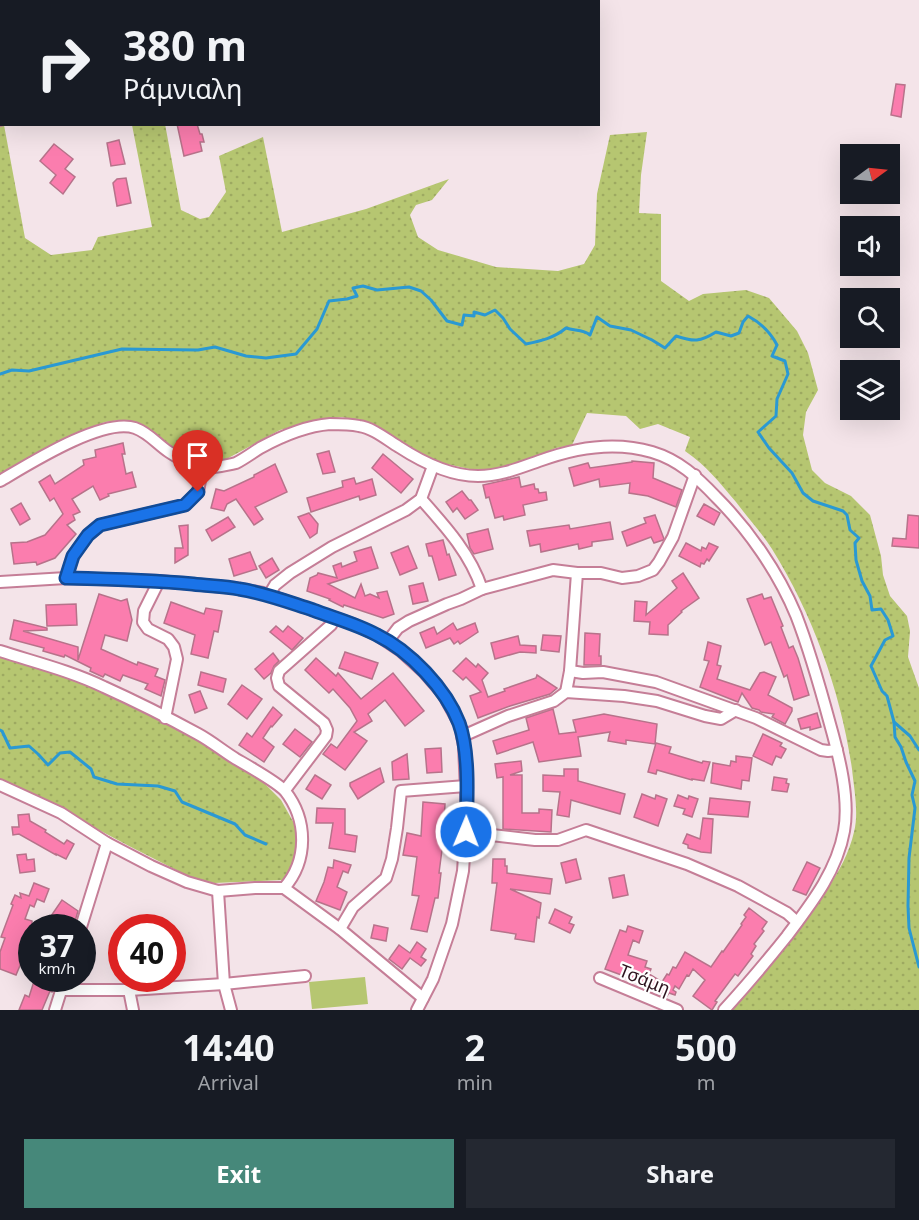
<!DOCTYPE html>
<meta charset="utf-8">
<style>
body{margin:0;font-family:"Noto Sans",sans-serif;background:#242831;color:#f1f3f6;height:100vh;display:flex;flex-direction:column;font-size:22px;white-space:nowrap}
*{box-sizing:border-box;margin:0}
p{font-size:20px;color:#9ea1a6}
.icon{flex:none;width:33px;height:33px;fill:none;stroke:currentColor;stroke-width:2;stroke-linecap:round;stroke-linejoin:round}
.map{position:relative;height:1010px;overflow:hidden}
.panel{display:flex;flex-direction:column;background:#171b24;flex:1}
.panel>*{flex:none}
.hud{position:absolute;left:0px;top:0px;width:600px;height:126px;box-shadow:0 6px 24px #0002;background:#171b24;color:#f1f3f6;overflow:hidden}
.needle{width:39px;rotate:75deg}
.fabs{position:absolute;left:840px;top:144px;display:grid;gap:12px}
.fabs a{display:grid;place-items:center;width:60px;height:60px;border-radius:0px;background:#171b24;box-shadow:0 6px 24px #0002;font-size:30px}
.speed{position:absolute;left:18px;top:914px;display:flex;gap:12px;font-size:30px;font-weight:700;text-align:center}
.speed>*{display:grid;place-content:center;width:78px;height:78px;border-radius:50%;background:#171b24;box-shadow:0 6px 24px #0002;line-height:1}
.speed small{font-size:15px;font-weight:400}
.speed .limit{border:9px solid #d22;background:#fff;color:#111}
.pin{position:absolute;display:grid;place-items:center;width:51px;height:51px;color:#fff;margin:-62px -26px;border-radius:50% 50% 50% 0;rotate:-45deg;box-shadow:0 0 6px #0007}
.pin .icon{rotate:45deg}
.me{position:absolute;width:66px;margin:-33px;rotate:1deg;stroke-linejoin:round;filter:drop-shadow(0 0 4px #0008)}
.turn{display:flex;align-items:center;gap:21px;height:126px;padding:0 24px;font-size:27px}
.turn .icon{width:78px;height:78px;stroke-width:2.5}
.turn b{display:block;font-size:42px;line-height:51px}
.eta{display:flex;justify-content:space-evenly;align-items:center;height:102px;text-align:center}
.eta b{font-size:36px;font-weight:700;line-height:42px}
.action{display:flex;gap:12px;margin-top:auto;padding:12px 24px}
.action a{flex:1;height:69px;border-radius:0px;background:#46887a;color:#fff;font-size:24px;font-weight:700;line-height:69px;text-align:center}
.action a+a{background:#242831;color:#f1f3f6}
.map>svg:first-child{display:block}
</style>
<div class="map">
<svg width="919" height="1010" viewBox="0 0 919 1010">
<defs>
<pattern id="grass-dots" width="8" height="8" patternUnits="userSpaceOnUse" patternTransform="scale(1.5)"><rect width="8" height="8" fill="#b6c671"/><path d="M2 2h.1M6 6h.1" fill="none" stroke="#9da961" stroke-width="1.8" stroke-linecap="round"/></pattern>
</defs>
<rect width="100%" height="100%" fill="#f4e4e9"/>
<!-- grass -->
<g fill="url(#grass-dots)">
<path d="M165 124 181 210 200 219 209 217 226 192 219 156 263 137 282 232 366 209 449 179 432 200 416 205 410 215 418 237 438 250 496 267 558 271 584 264 595 245 597 194 610 135 647 132 641 175 639 213 661 214V281L689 301 703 294 746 290 769 298 797 331 808 353 818 390 806 412 803 435 812 470 825 483 851 496 870 515 881 556 883 575 890 596 907 616 910 631 908 657 919 688V1010H730C749 986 769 963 788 939 813 909 845 872 854 832 859 813 854 789 852 769 841 692 813 615 772 549 761 532 748 518 736 502 719 482 707 466 685 451L690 437 658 424 640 429 626 416 587 413 572 445 556 448 515 465 479 471 428 460 378 426 342 417 309 422 280 430 221 462H199L182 455 166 444 152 431 137 423 121 420 105 422 86 429 49 446 0 476V125H4L25 238 51 255 92 250 98 237 152 227 132 125Z"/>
<path d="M0 653 72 678 149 715 170 723 264 783 281 800 295 825 299 840 297 856 283 880 214 883 188 876 129 846 26 791 0 779Z"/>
</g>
<!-- pitch -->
<path fill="#b6c671" d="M365 977 368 1004 312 1009 309 982Z"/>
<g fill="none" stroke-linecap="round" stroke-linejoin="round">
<!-- stream -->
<g stroke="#2a99d3" stroke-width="3">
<path d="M0 374 12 370 29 371 122 349 198 350 215 347 246 356 266 358 296 354 317 329 329 301 347 299 357 296 353 288 363 286 377 290 409 287 421 291 431 300 447 321 462 325 464 315 474 316V312L485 315 495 310 503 318 510 329 526 344C541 341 554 338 566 328 574 331 583 329 590 335L597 317 610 326 631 330 652 340 665 348 676 336C694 342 700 342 716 332L731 336 739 333 743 322 748 316C761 323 770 331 777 345L772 356 785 361 788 374 777 399 776 416 758 432 769 448 792 473 803 493 813 501 843 511 847 515 850 530 859 538 855 543 856 560 862 581 870 596 872 610 881 609 888 620 893 636 885 640 871 666 882 691 887 696 894 722 910 736 919 750"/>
<path d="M894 722 895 737 901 747 906 762 915 781 912 795 915 808 909 858 908 906 909 928 919 967"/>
<path d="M0 730 2 731 10 748 29 746 38 754 48 765 60 753 70 752 91 769 94 777 117 784 158 786 175 791 182 802 235 824 245 835 266 844"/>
</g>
</g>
<!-- building -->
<g fill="#fb7dae" stroke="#b7728a" stroke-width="1.5">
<path d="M896 84 905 85 901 117 891 115Z"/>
<path d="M177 124H197L200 134H202L204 142H200L202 151 184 156Z"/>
<path d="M119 140 125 164 111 166 107 143Z"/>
<path d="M54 144 73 159 65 169 75 177 63 194 50 183 56 175 40 161Z"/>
<path d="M126 178 131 203 117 206 113 183 117 179Z"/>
<path d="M123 443 125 454H122L126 474 132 472 136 487 108 494 109 496 100 500 93 486 72 499 80 512 73 515 75 520 67 525 76 534 55 558 37 565 36 562 14 564 11 543 27 542 45 535 63 514 54 498 50 501 39 482 50 475 55 484 84 465 83 460 96 457 95 450Z"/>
<path d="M329 451 335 472 323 474 317 454Z"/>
<path d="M383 454 413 479 401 493 372 468Z"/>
<path d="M632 461 654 463 653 478 682 490 676 507 648 496 629 493 630 483 600 487 599 479 574 486 569 468 588 463 590 468 632 462Z"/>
<path d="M275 464 287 492 255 507 263 519 254 525 236 499 227 504 224 511 211 508 216 489 224 491 254 477V475Z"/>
<path d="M519 477 521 487 534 484 535 489H538L539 493 546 492 547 500 523 505 525 515 504 520 503 516 495 518 489 497 486 498 483 485Z"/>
<path d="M354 478 356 484 372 479 376 495 360 500 359 496 311 512 307 498 343 487 342 481Z"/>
<path d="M462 491 469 500H471L478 510 465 519 457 508 453 512 446 502Z"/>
<path d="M21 503 30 519 20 525 11 509Z"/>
<path d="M704 504 720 513 714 525 697 516Z"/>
<path d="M309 513 318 524 317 533 310 538 298 517Z"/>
<path d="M655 515 664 539 663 540 654 543 651 537 627 546 622 532 646 523 644 518Z"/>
<path d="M908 515 919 516V548L892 546 893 538 906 539Z"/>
<path d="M228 517 235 527 212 541 206 530Z"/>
<path d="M610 522 613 539 592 542V546L579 549 578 544 541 552 540 544 530 546 527 531 569 525 570 529Z"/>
<path d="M188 525V555L175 563V548H183L179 526Z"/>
<path d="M488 529 493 549 474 554 470 548 467 534Z"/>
<path d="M443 540 447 555 449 554 456 575 439 580 432 556H429L426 544Z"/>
<path d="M686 543 701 551 702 547 706 549 709 543 718 547 709 561 707 559 704 564 701 563 700 567 679 556Z"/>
<path d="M408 546 417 568 400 575 391 553Z"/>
<path d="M371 547 378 568 328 584 355 598 361 584 365 596 370 594 379 598 377 593 387 591 394 614 383 618 344 605 343 607 329 600 330 599 307 591 310 578 317 575 318 573 337 578 333 566 341 563 342 567 357 561 354 552Z"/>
<path d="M250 552 257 569 234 576 229 559Z"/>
<path d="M272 558 279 570 266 578 259 566Z"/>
<path d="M683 573 699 598 681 611 682 612 668 625V635L649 634 650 622 634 621 635 601 647 602 646 615 677 588 672 581Z"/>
<path d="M423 583 428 601 413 604 409 586Z"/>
<path d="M99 594 121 601 127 599 132 620 127 641 105 635 101 649 137 665 138 662 158 669 155 676 165 680 161 696 145 689 148 684 123 675 120 681 105 674 103 677 90 671 91 668 65 655 64 657 43 651 44 648 10 639 14 620 47 628V630L23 631 78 647V660Z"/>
<path d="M762 594 764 599 771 597 783 626 781 627 789 648 793 646 798 658 809 695 794 700 787 675 784 677 771 642 765 645 747 599Z"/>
<path d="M171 602 204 614 206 608 222 611 218 632 214 631 208 658 191 654 195 635 164 623Z"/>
<path d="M76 604 77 625 47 626 46 605Z"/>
<path d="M453 623 457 630 475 623 478 632 460 644 458 641 454 644 450 638 426 648 420 633 434 627 437 634Z"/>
<path d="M276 626 283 632 288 626 303 638 292 650 270 632Z"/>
<path d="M585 633 600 634 599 656H601V665H584Z"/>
<path d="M543 635 561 636 559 652 541 650Z"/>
<path d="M518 636 520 645 536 646V653L520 652 495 659 491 643Z"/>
<path d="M708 642 721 646 717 665 721 666 717 679 750 690 760 673 764 672 776 677 768 695 792 708V711L785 724 772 717 774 714 761 712 759 710 752 708 742 693 738 702 700 687 709 661 704 660Z"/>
<path d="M345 652 378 663 372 679 339 668Z"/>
<path d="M273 653 279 661 274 666 271 673 264 679 255 669Z"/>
<path d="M316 658 336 676 338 673 361 699 393 673 424 711 405 726 385 700 368 714 372 721 354 732 367 741 345 770 323 754 331 744 337 748 357 721 350 708 333 689 329 693 305 670Z"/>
<path d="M466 658 476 667 478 664 488 673 482 680 488 697 505 691 504 689 536 678 537 675 557 688 550 694 510 706 478 718 470 696 481 692 466 677 463 680 453 671Z"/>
<path d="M201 672 226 679 223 692 198 685Z"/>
<path d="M242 685 262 699 247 719 228 704Z"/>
<path d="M200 691 207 708 195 713 189 695Z"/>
<path d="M273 707 282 715 272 727 271 726 263 738 274 747 264 762 239 745 247 733 252 737Z"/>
<path d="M553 709 559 734 576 732 573 720 604 714 657 724 655 744 626 740V744L608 741 610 732 578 737 581 756 539 762 533 742 497 754 493 741 529 730 526 718Z"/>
<path d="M817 713 821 727 810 730V727L801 729 798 719Z"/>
<path d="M295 729 312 742 300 757 283 744Z"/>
<path d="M763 734 782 743 780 746 786 749 781 758 776 756 772 765 753 756Z"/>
<path d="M656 743 671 747 669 753 702 763 703 761 710 762 704 781 692 779V780L657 770 656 774 648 772Z"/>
<path d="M441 748 442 772 427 773 425 749Z"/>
<path d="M407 754 409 779 393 780 392 762Z"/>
<path d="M736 756 752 758 749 781 742 780 741 789 711 783 713 763 730 766 731 761 736 762Z"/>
<path d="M521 761 522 771 510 775H522V813H539V809L552 810 551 832 503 829V777L497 778 495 764Z"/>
<path d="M380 768 384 782 358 799 350 786V783Z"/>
<path d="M564 769H578V781L625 794 620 814 571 800 569 817 557 815 560 792 543 791V775L564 776Z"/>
<path d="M315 775 331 785 322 799 306 789Z"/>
<path d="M774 777 787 779 786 783 789 784 787 792 772 790Z"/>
<path d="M642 794 655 799 656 795 667 799 658 826 634 817Z"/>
<path d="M678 795 688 799 689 796 698 799 692 817 683 814 685 809 674 806Z"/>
<path d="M710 798 750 802 748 817 708 814Z"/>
<path d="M423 802 445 804 443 842 439 873H441L438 898H435L427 932 411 929 419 896 412 895 417 857 403 855 407 833 421 836Z"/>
<path d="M317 808 345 809V834L357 836 355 852 329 848 333 823H316Z"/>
<path d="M29 814 30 821 46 830 45 832 64 844 67 840 74 844 66 859 56 854V855L19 834 13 835 12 827H19L18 815Z"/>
<path d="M703 818 713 819 711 853 701 852 688 848V845L683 843 687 834 700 839Z"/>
<path d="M26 854 27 860 34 859 35 871 20 873 17 855Z"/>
<path d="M493 859H505V866H507V873L552 879 550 894 510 889 541 903 539 918 537 917 534 942 515 939 516 934 491 930 497 883H492Z"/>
<path d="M576 859 581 879 566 883 561 863Z"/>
<path d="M334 860 351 865 348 873 343 871 337 887 347 892 340 910 316 901 324 882 328 867 333 868Z"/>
<path d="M807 862 820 868 806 895 793 890Z"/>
<path d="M624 875 628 895 613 898 609 878Z"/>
<path d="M34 883 49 889 44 902 37 899 34 907 30 905 25 919 32 921V937L16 975 0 969V952L5 938 1 937 13 905 11 904 15 895 21 898 20 893 29 896Z"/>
<path d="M62 900 78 911 76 918 70 927 51 916Z"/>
<path d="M749 908 767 922 762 929 764 931 754 944 756 946 751 954 753 956 738 976 735 974 715 1001 717 1002 712 1010 693 996 705 980 693 969 689 976 687 975 679 989 675 986 673 990 676 992 675 995 669 993 667 996 656 990 657 988 605 969 620 930 626 932 628 926 643 931 639 943 633 940 628 955 647 961 645 967 651 969 649 974 662 982 667 974 669 975 673 967 676 968 685 952 711 967 722 951 723 952 742 925 741 924 746 917 744 915Z"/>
<path d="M555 909 572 917 569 923 574 925 570 933 549 923Z"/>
<path d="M374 925 388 928 386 941 371 938Z"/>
<path d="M417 942 426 949 421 957 426 960 421 966 410 958 402 969 389 959 399 945 410 953Z"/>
<path d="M35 978H56L52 992 50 991 42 1010H19L25 995 29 997Z"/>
</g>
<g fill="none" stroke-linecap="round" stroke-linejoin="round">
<!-- minor casing -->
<g stroke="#c57e97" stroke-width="14">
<g id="minor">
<path d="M378 2 385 0"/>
<path d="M0 28 2 70"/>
<path d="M0 120 2 119"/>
<path d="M0 481C29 464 103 417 135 428 149 433 157 444 169 452 178 458 188 463 197 468L202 469C213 467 225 466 236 463 244 459 252 453 260 448 282 436 305 426 330 424 339 424 350 424 359 426 373 428 386 439 399 447 422 462 451 476 478 476 500 476 519 468 539 461 574 448 615 441 652 452 679 460 697 477 716 497 749 530 778 572 796 615 810 651 820 687 830 724 839 756 850 799 844 831 837 871 811 904 787 936 767 961 746 986 724 1010"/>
<path d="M421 499C445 526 470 553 482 589"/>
<path d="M66 578 73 556 88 535 100 525 185 505 198 492 202 469"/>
<path d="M159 581 144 611 143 622 148 629 168 639 174 647 177 659 165 718"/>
<path d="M0 582 66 578 159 581 235 588 263 593 353 624 377 635 401 651 423 671 443 694 460 725 464 746 467 812 463 871 452 924 433 979 417 1010"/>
<path d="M269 595 275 585 290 573 332 547 406 510 421 499 433 466"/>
<path d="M388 641 398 628 409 621 447 604 461 599 482 589 553 570 577 573H601L622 578 638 576 653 570 659 562 673 537 695 475"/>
<path d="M0 651C34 662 71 671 104 687 135 701 167 717 198 734 211 741 223 751 236 759 248 766 277 782 285 791 308 820 308 861 284 888"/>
<path d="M570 671 583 673 603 672 656 682 756 718 821 750 828 751 837 750"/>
<path d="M566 692 570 671 577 573"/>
<path d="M463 736 508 716 554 701 566 692 624 696 657 701 705 716 721 719 736 710"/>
<path d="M0 785 61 813 107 843 151 866 187 882 218 891 255 888H284L340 929 423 998"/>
<path d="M285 790 326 736 327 730 324 723 279 686 277 678 279 671 331 625 335 618"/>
<path d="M466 832 535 840H558L586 830 687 864 738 886 787 913 797 922"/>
<path d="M218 891 224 984 231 1010"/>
<path d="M81 927 107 843"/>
<path d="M340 929 353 907 386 878 392 859 397 828 401 791 466 786"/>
<path d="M600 978 677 1010"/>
<path d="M62 990H129L224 984 305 976"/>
<path d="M129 990 133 1010"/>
<path d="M55 1010 65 978"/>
</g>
</g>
<!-- minor -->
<use href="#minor" stroke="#fff" stroke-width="10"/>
</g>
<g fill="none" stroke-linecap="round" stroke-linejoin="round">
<!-- route casing -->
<g stroke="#114b97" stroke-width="15">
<path id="route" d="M198 492 185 505 100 525 88 535 73 556 66 578C108 579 151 580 193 584 208 586 224 586 239 589 265 593 288 602 313 610 334 618 357 624 377 635 410 651 446 689 459 723 470 753 467 801 466 832"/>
</g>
<!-- route -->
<use href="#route" stroke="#1a73e8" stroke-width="10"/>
</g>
<g text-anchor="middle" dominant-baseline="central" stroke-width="4.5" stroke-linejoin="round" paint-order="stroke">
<!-- street labels -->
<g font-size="18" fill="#2d121d" stroke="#fff">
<text transform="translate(645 979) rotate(22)">Τσάμη</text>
</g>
</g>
</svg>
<div class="fabs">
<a><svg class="needle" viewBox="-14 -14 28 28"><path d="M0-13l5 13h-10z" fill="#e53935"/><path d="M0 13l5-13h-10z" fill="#9ea1a6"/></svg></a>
<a><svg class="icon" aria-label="sound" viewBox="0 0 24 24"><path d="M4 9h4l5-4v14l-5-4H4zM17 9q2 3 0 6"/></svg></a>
<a><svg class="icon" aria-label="search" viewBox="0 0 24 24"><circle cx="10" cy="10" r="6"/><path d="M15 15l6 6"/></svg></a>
<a><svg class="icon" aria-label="layers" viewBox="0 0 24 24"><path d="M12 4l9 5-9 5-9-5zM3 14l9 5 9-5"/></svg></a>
</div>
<div class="speed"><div>37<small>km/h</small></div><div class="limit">40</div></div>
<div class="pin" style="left:198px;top:492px;background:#d93025"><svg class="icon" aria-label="arrive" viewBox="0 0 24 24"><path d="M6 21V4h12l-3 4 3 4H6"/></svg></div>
<svg class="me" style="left:466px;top:832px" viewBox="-20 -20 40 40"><circle r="17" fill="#1a73e8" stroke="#fff" stroke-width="3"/><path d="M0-11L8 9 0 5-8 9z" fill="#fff"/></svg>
<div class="hud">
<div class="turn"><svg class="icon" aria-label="right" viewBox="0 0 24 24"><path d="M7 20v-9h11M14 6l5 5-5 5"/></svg><div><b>380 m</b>Ράμνιαλη</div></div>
</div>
</div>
<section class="panel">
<div class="eta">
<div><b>14:40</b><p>Arrival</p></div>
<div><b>2</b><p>min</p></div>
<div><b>500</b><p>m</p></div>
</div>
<div class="action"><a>Exit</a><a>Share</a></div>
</section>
